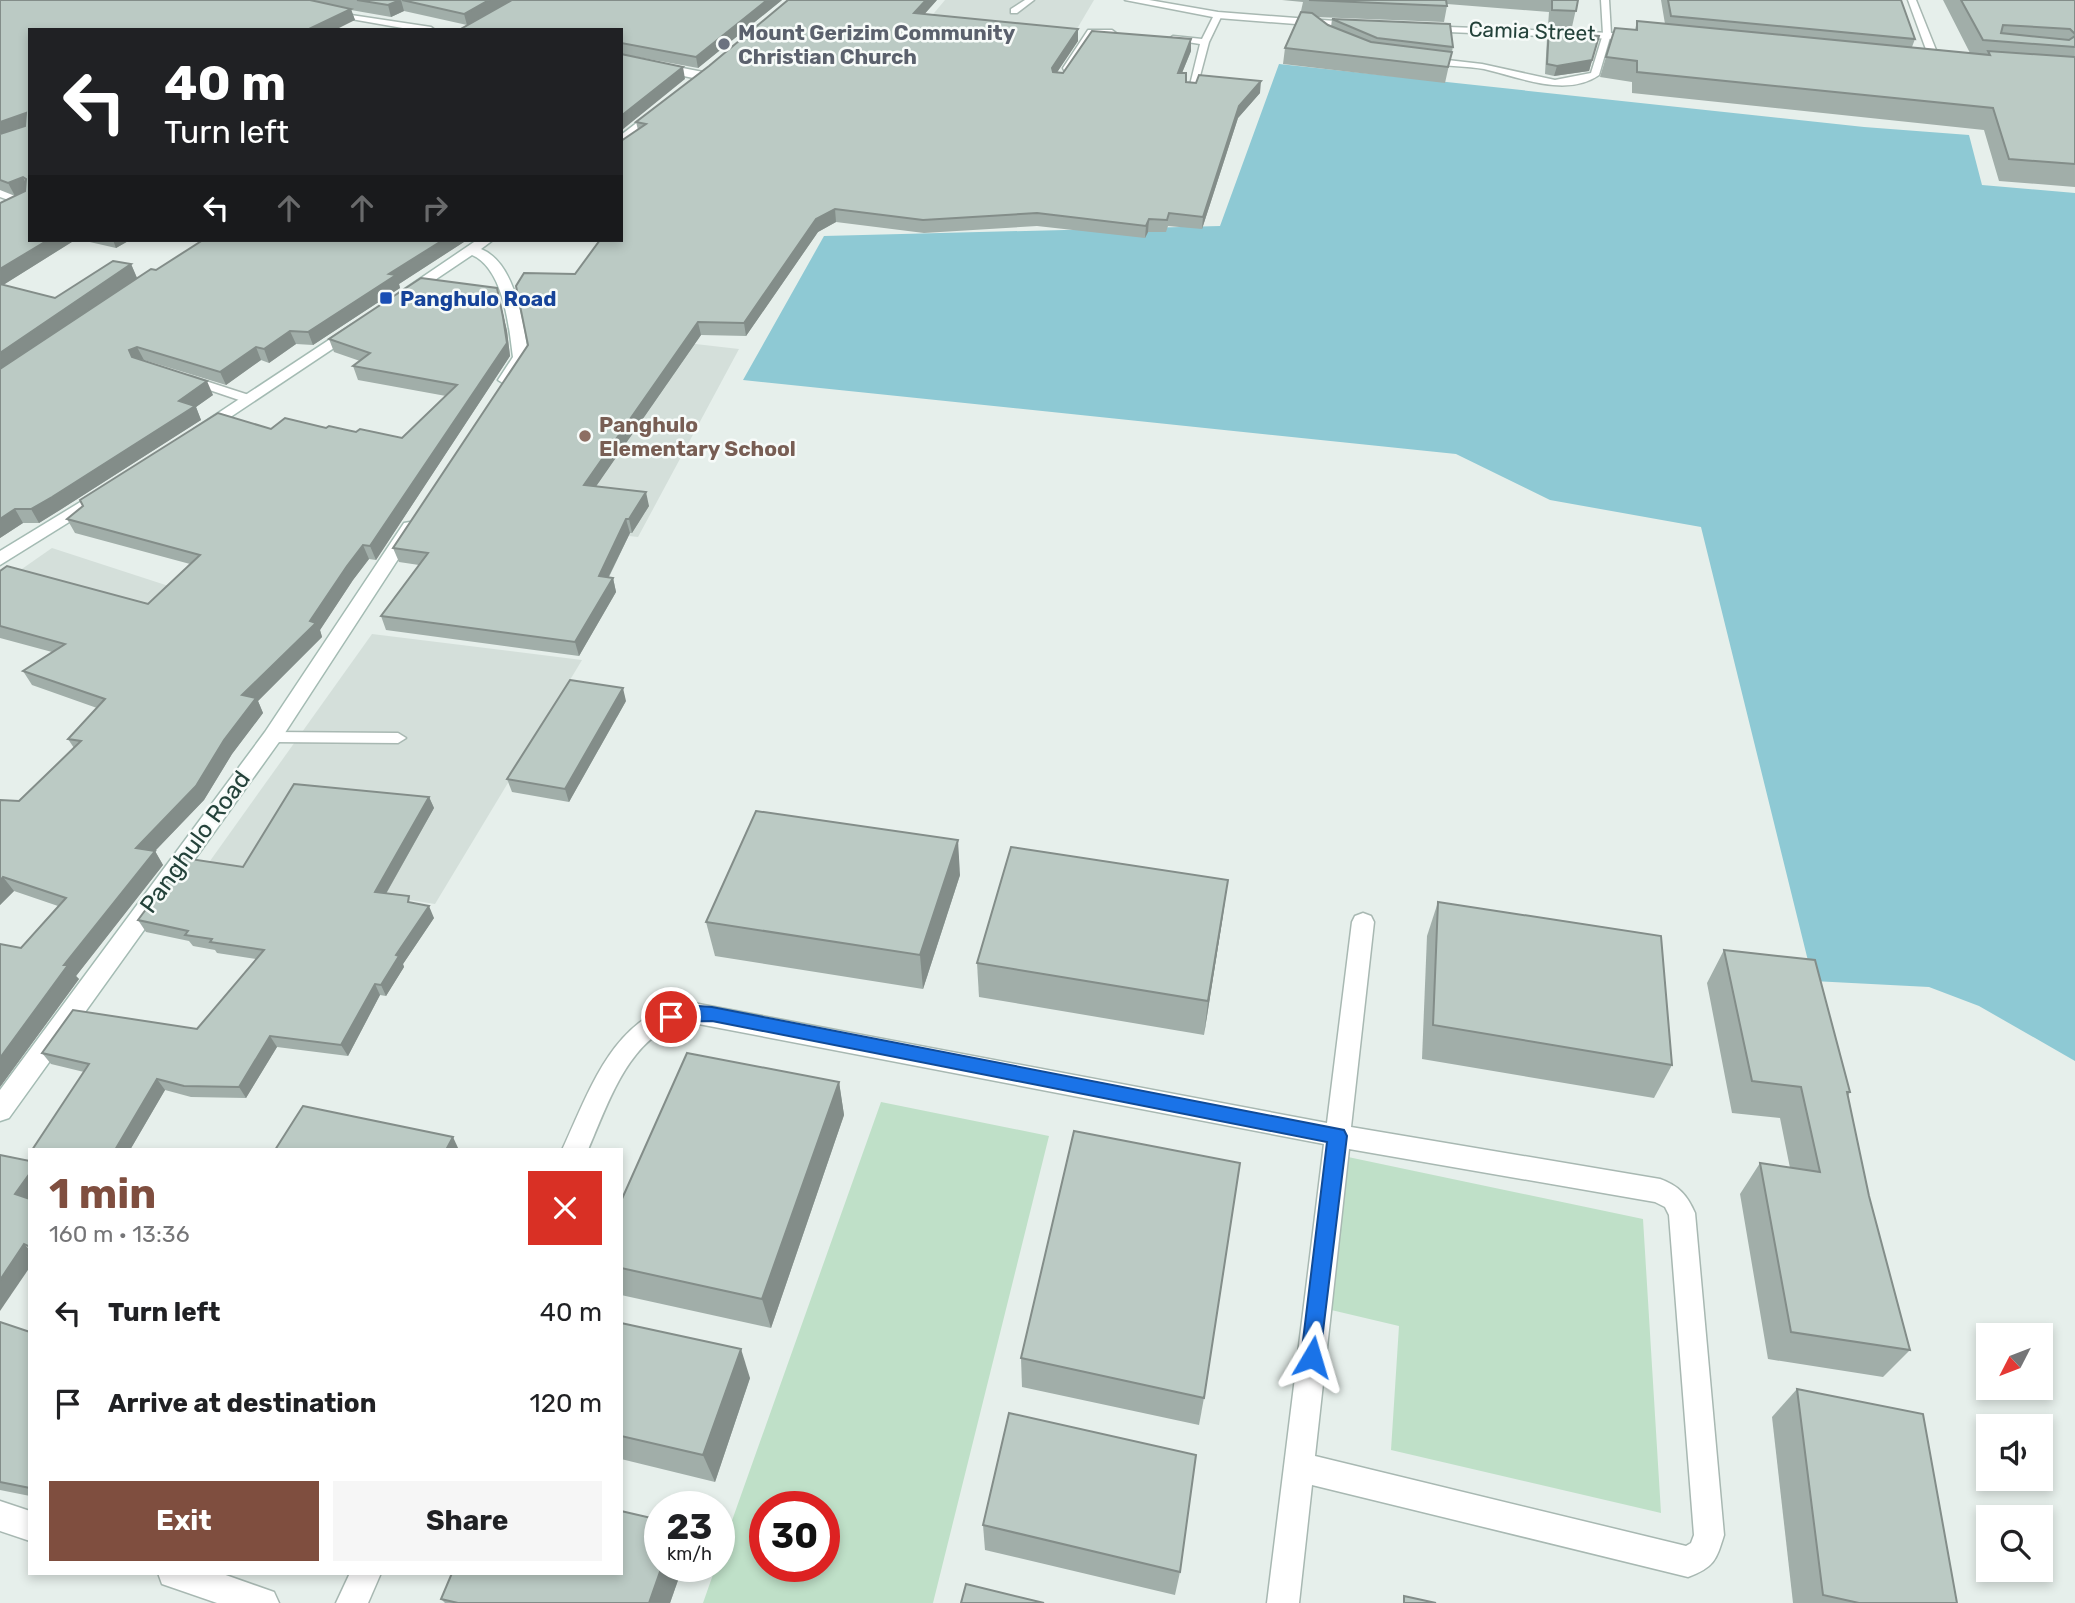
<!DOCTYPE html>
<meta charset="utf-8">
<style>
body{margin:0;font-family:Rubik,sans-serif;background:#f6f6f6;color:#202124;height:100vh;display:flex;flex-direction:column;font-size:26px;white-space:nowrap}
*{box-sizing:border-box;margin:0}
p{font-size:23px;color:#757577}
.icon{flex:none;width:38px;height:38px;fill:none;stroke:currentColor;stroke-width:2;stroke-linecap:round;stroke-linejoin:round}
.map{position:relative;flex:1;overflow:hidden}
.drawer{position:absolute;left:28px;top:1148px;width:595px;height:427px;display:flex;flex-direction:column;background:#fff;border-radius:0px;box-shadow:0 4px 10px #0003}
.drawer>*{flex:none}
.banner{position:absolute;left:28px;top:28px;width:595px;height:214px;border-radius:0px;box-shadow:0 4px 10px #0003;background:#202124;color:#fff;overflow:hidden}
.needle{width:46px;rotate:228deg}
.fabs{position:absolute;left:1976px;top:1323px;display:grid;gap:14px}
.fabs a{display:grid;place-items:center;width:77px;height:77px;border-radius:0px;background:#fff;box-shadow:0 4px 10px #0003;font-size:35px}
.speed{position:absolute;left:644px;top:1491px;display:flex;gap:14px;font-size:35px;font-weight:700;text-align:center}
.speed>*{display:grid;place-content:center;width:91px;height:91px;border-radius:50%;background:#fff;box-shadow:0 4px 10px #0003;line-height:1}
.speed small{font-size:18px;font-weight:400}
.speed .limit{border:10px solid #d22;background:#fff;color:#111}
.pin{position:absolute;display:grid;place-items:center;width:60px;height:60px;color:#fff;margin:-30px;border:4px solid #fff;border-radius:50%;box-shadow:0 2px 7px #0007}
.me{position:absolute;width:77px;margin:-38px;rotate:7deg;stroke-linejoin:round;filter:drop-shadow(0 0 5px #0008)}
.turn{display:flex;align-items:center;gap:24px;height:147px;padding:0 21px;font-size:32px}
.turn .icon{width:91px;height:91px;stroke-width:2.5}
.turn b{display:block;font-size:49px;line-height:60px}
.lanes{display:flex;align-items:center;height:66px;padding:0 21px;background:#0003;justify-content:center;gap:35px;direction:ltr}
.lanes .off{opacity:.35}
.round{display:grid;place-items:center;flex:none;width:74px;height:74px;border-radius:0px;background:#f6f6f6}
.head{display:flex;align-items:center;justify-content:space-between;height:119px;padding:0 21px}
h1{font-size:42px;font-weight:700;line-height:52px;color:#7f4e3f}
.cta{display:flex;gap:14px;margin-top:auto;padding:14px 21px}
.cta a{flex:1;height:80px;border-radius:0px;background:#7f4e3f;color:#fff;font-size:28px;font-weight:700;line-height:80px;text-align:center}
.cta a+a{background:#f6f6f6;color:#202124}
ul{padding:0;list-style:none}
li{display:flex;align-items:center;gap:21px;height:91px;padding:0 21px}
li div{flex:1}
li b{display:block;font-size:26px}
li em{font-style:normal}
.map>svg:first-child{display:block}
</style>
<div class="map">
<svg width="2075" height="1603" viewBox="0 0 2075 1603">
<rect width="100%" height="100%" fill="#e6efeb"/>
<!-- built -->
<g fill="#d4dfda">
<path d="M945 0H1094L1071 39 924 25Z"/>
<path d="M530 325 739 349 638 537 422 513 533 359Z"/>
<path d="M52 548 187 592 156 618 19 571Z"/>
<path d="M372 634 582 660 435 904 205 868Z"/>
</g>
<!-- green -->
<g fill="#bfe0c8" fill-rule="evenodd">
<path d="M881 1102 1049 1136 933 1603H703L716 1566H719V1557ZM765 1507H824V1566H765Z"/>
<path d="M1348 1157 1643 1219 1661 1513 1391 1450 1399 1326 1327 1309Z"/>
</g>
<!-- water -->
<path fill="#8ec9d4" d="M1279 64 1864 127 1969 135 1982 185 2075 193V1061L1979 1006 1929 987 1813 981 1701 527 1550 500 1456 454 743 380 824 236 1220 226Z"/>
<g fill="none" stroke-linecap="round" stroke-linejoin="round">
<!-- lane casing -->
<g stroke="#a8b8b2" stroke-width="3">
<g id="lane">
<path d="M1025 0H1034L1017 13H1011V9Z"/>
<path d="M1601 0H1609L1611 34 1599 75C1566 98 1519 77 1484 69 1466 66 1448 66 1430 64L1426 61 1430 58 1482 64 1555 80 1591 73 1603 34Z"/>
<path d="M1908 0H1916L1942 65 1931 63Z"/>
<path d="M331 12 431 27 435 30H414L334 16H331Z"/>
<path d="M1215 13 1222 15 1209 42 1196 91 1188 93 1200 44 1169 39 1173 36 1202 39Z"/>
<path d="M1088 30H1112L1116 33 1112 36 1093 35 1070 70H1064L1063 68Z"/>
<path d="M190 376 252 396 254 399 248 403 186 382V378Z"/>
<path d="M272 732 398 733 406 738 398 743 272 742 264 737Z"/>
</g>
</g>
<!-- street casing -->
<g stroke="#a8b8b2" stroke-width="3">
<g id="street">
<path d="M1125 0H1149L1218 12 1361 23 1367 26 1361 29 1218 18Z"/>
<path d="M1420 26 1640 34 1646 37 1640 40 1424 31 1418 28Z"/>
<path d="M621 56 703 72 709 76 703 80 621 63Z"/>
<path d="M0 188 25 197 27 200 20 204 0 197Z"/>
<path d="M1363 913 1371 916 1374 922 1351 1127 1660 1179C1679 1186 1687 1195 1695 1213L1724 1535C1716 1561 1714 1567 1688 1577L1312 1485 1299 1603H1267L1324 1144 688 1022C631 1030 608 1104 588 1150H562C590 1090 614 1013 688 1002L1327 1123 1352 922 1355 916ZM1349 1149 1655 1202 1665 1207 1669 1215 1694 1535 1691 1543 1686 1546 1315 1456Z"/>
<path d="M0 1501 30 1511V1541L0 1531Z"/>
<path d="M158 1573H220L274 1592 279 1603H217L162 1584Z"/>
<path d="M350 1573H381L368 1603H336Z"/>
</g>
</g>
<!-- secondary casing -->
<g stroke="#a4bbb3" stroke-width="3">
<g id="secondary">
<path d="M656 108 666 111 621 145V135Z"/>
<path d="M477 240H493L481 249C516 263 523 324 529 357L512 383 506 385 498 380 513 357C509 327 504 269 472 255L411 296H401L399 293Z"/>
<path d="M353 324 358 326V332L208 432H196L194 429Z"/>
<path d="M105 487 114 492 111 496 0 565V551Z"/>
<path d="M410 522 419 527 279 742 9 1118 0 1121V1090L265 732 404 523Z"/>
</g>
</g>
<!-- lane -->
<use href="#lane" fill="#fff" fill-rule="evenodd"/>
<!-- street -->
<use href="#street" fill="#fff" fill-rule="evenodd"/>
<!-- secondary -->
<use href="#secondary" fill="#fff" fill-rule="evenodd"/>
</g>
<!-- wall -->
<g fill="#a1aea9">
<path d="M0 0H512L467 25 404 11 391 17 351 10 355 20 30 30V240H75L3 285 55 298 131 264 137 278 156 270 203 240H467L399 284 400 288 313 345 296 344 269 363 261 360 226 385 144 360 213 395 196 407 201 420 60 510 39 523H23L0 538V203L15 196 0 190Z"/>
<path d="M782 0 698 68 621 54V30L476 21Z"/>
<path d="M937 0 924 14 1078 29V41L1057 72 1063 73 1191 51 1182 73 1186 82 1260 93 1238 118 1202 229 1168 226 1166 232H1148L1145 238 1037 226 924 233 836 222 818 232 746 336 701 335 596 486 649 506 632 533H630L609 577 613 578 616 592 579 656 386 630 381 616 419 565 399 562 393 548 575 274 621 240 638 130 636 122Z"/>
<path d="M1282 0H1578L1572 27 1548 26 1549 12 1447 4V6L1444 22 1316 17 1331 27 1332 19 1453 47 1445 83 1283 64 1285 48 1307 13 1301 11 1303 2Z"/>
<path d="M1661 0H1901L1915 39 1912 47 1970 53 1943 0H2075V187L1999 181 1984 130 1632 93V82L1600 77 1606 57 1635 30 1637 21 1665 24Z"/>
<path d="M1549 27 1571 34 1599 36 1589 71 1554 76 1545 74 1547 38Z"/>
<path d="M81 240H130L116 248Z"/>
<path d="M500 301 507 331 510 356 376 560 369 559 353 580 320 630 322 637 258 701 263 713 232 754 204 800 155 851 163 865 76 976 79 979 0 1087V944L21 948 58 906 14 891 0 905V800L19 801 74 748 68 739 97 708 32 685 23 671 52 652 0 638V571L148 604 190 564 75 533 67 519 83 506 80 500 271 429 326 428 402 438 446 396 358 380 353 366 360 361 334 352 329 339Z"/>
<path d="M626 701 569 802 512 792 507 779Z"/>
<path d="M429 797 434 808 386 894 412 903 434 918 403 964 404 967 386 996 380 995 348 1056 277 1047 246 1098 191 1097 165 1090 130 1150H32L84 1072 51 1064 42 1053 197 1029 256 959 217 953 215 950 193 946 189 941 146 932 138 920 243 867Z"/>
<path d="M960 875 923 989 715 956 706 922Z"/>
<path d="M1438 902 1672 1065 1654 1098 1422 1059 1427 936Z"/>
<path d="M1223 915 1204 1035 979 997 977 963Z"/>
<path d="M1724 950 1850 1092 1848 1096 1869 1196 1910 1350 1883 1377 1768 1359 1740 1194 1760 1163 1790 1168 1780 1118 1732 1113 1707 983Z"/>
<path d="M839 1082 844 1115 771 1328 621 1295V1201Z"/>
<path d="M0 1322 30 1332V1496L0 1490Z"/>
<path d="M621 1323 750 1378 715 1482 621 1459Z"/>
<path d="M1021 1358 1204 1398 1199 1425 1022 1387Z"/>
<path d="M1797 1389 1957 1603H1793L1772 1417Z"/>
<path d="M983 1525 1180 1572 1175 1595 985 1550Z"/>
<path d="M660 1566H683L670 1603H445L441 1599Z"/>
</g>
<!-- shaded-wall -->
<g fill="#838d89">
<path d="M401 0 404 11 391 17 388 5Z"/>
<path d="M489 0H512L467 25 464 14Z"/>
<path d="M767 0H782L698 68 696 57Z"/>
<path d="M926 0H937L915 25 914 13Z"/>
<path d="M351 9 355 20 335 30H307Z"/>
<path d="M1078 29V41L1052 80V68Z"/>
<path d="M1599 36 1589 71 1554 76 1557 66Z"/>
<path d="M1191 39V51L1177 85 1178 73Z"/>
<path d="M683 67 685 79 622 130 621 116Z"/>
<path d="M1261 81 1260 93 1238 118 1202 229 1203 217 1239 106Z"/>
<path d="M26 113 30 125 0 136V122Z"/>
<path d="M23 177 29 190 15 196 8 183Z"/>
<path d="M835 209 836 222 818 232 746 336 744 323 816 219Z"/>
<path d="M1149 219 1148 232 1145 238 1146 226Z"/>
<path d="M48 240H75L0 287V269Z"/>
<path d="M113 240H130L116 248Z"/>
<path d="M443 240H467L399 284 400 288 313 345 308 332 389 274Z"/>
<path d="M131 264 137 278 0 372V353Z"/>
<path d="M497 288 507 331 510 356 376 560 370 546 507 343Z"/>
<path d="M698 322 701 335 588 498 584 485Z"/>
<path d="M290 331 296 344 269 363 264 349Z"/>
<path d="M137 347 144 360 132 357 129 350Z"/>
<path d="M256 347 261 360 226 385 220 372Z"/>
<path d="M207 381 213 395 196 407 201 420 60 510 39 523 31 509Z"/>
<path d="M646 492 649 506 632 533 629 519Z"/>
<path d="M15 509 23 523 0 538V519Z"/>
<path d="M626 519 630 533 602 590 599 576Z"/>
<path d="M363 545 369 559 353 580 320 630 322 637 258 701 263 713 232 754 204 800 155 851 163 865 76 976 79 979 0 1087V1058L64 965 136 848 242 695 310 621 347 566Z"/>
<path d="M613 578 616 592 579 656 575 642Z"/>
<path d="M623 688 626 701 569 802 565 789Z"/>
<path d="M429 797 434 808 380 904 375 892Z"/>
<path d="M958 840 960 875 923 989 920 955Z"/>
<path d="M3 877 14 891 0 905V881Z"/>
<path d="M1228 880 1223 915 1204 1035 1208 1001Z"/>
<path d="M429 906 434 918 403 964 404 967 386 996 381 985 396 955Z"/>
<path d="M375 984 380 995 348 1056 341 1045Z"/>
<path d="M270 1036 277 1047 246 1098 239 1087Z"/>
<path d="M157 1079 165 1090 130 1150H115Z"/>
<path d="M839 1082 844 1115 771 1328 762 1299Z"/>
<path d="M453 1137 459 1150H446Z"/>
<path d="M30 1173V1203L15 1194Z"/>
<path d="M24 1244 30 1250V1267L0 1311V1280Z"/>
<path d="M741 1349 750 1378 715 1482 703 1455Z"/>
<path d="M662 1566H683L670 1603H649Z"/>
</g>
<!-- building -->
<g fill="#bbcac4" stroke="#838d89" stroke-width="2">
<path d="M0 0H310L351 9 307 30H30V240H48L0 269V203L25 191 26 179 23 177 8 183 0 180V134L25 126 26 113 0 122Z"/>
<path d="M357 0H400L388 5Z"/>
<path d="M402 0H489L464 14Z"/>
<path d="M512 0H767L696 57 621 43V30H459Z"/>
<path d="M788 0H926L914 13 1078 29 1052 68 1053 72 1063 73 1092 31 1191 39 1178 73H1186V82L1196 83 1199 75 1261 81 1239 106 1203 217 1169 213 1167 220 1149 219 1146 226 1037 213 923 220 835 209 816 219 744 323 698 322 584 485 646 492 629 519H626L599 576 613 578 575 642 381 616 428 553 393 548 528 345 516 286 524 273 575 274 600 240H621V141L646 124 636 122 709 66Z"/>
<path d="M1309 0H1446L1447 6Z"/>
<path d="M1552 0H1578L1576 11 1552 10Z"/>
<path d="M1668 0H1901L1915 39 1671 16Z"/>
<path d="M1961 0H2075V34L2070 29 2003 25 2001 33 2069 40 2075 36V47L1983 40Z"/>
<path d="M1301 12 1312 13 1328 25 1371 42 1452 52 1448 67 1285 48Z"/>
<path d="M1332 19 1450 24 1453 47 1377 38Z"/>
<path d="M1637 21 1990 55 1988 51 2075 57V164L2009 159 1993 108 1637 72V61L1606 57 1615 28 1637 30Z"/>
<path d="M1549 27 1572 28 1571 34 1599 36 1592 60 1557 66 1547 64Z"/>
<path d="M621 54 683 67 621 116Z"/>
<path d="M203 240H443L389 274 396 275 308 332 290 331 264 349 256 347 220 372 137 347 129 350 132 357 207 381 179 401 195 406 52 497 31 509H15L0 519V369L151 269 156 270Z"/>
<path d="M113 261 131 264 0 353V284L55 298Z"/>
<path d="M421 278 497 288 503 317 507 343 370 546 363 545 347 566 310 621 316 623 242 695 256 698 224 740 196 786 136 848 155 851 64 965H68L0 1058V944L21 948 66 898 3 877 0 881V800L19 801 81 741 68 739 105 699 23 671 65 644 0 626V571L7 566 148 604 200 555 67 519 83 506 80 500 218 413 271 429 285 418 326 428 329 426 356 432 360 429 402 438 457 385 353 366 370 353 329 339Z"/>
<path d="M570 680 623 688 565 789 507 779Z"/>
<path d="M294 784 429 797 375 892 409 896 408 902 429 906 396 955 399 956 381 985 375 984 341 1045 270 1036 239 1087 184 1086 157 1079 115 1150H32L89 1064 42 1053 73 1010 197 1029 264 950 210 942 212 939 185 935 188 931 138 920 184 858 243 867Z"/>
<path d="M756 811 958 840 920 955 706 922Z"/>
<path d="M1011 847 1228 880 1208 1001 977 963Z"/>
<path d="M1438 902 1661 936 1672 1065 1433 1025Z"/>
<path d="M1724 950 1815 960 1850 1092H1847L1869 1196 1910 1350 1791 1332 1760 1163 1820 1172 1801 1087 1752 1081Z"/>
<path d="M687 1053 839 1082 762 1299 621 1268V1201Z"/>
<path d="M303 1106 453 1137 446 1150H275Z"/>
<path d="M1074 1131 1240 1163 1204 1398 1021 1358Z"/>
<path d="M0 1155 30 1161V1173L15 1194 30 1199V1247L24 1244 0 1280Z"/>
<path d="M0 1322 30 1332V1488L0 1482Z"/>
<path d="M621 1323 741 1349 703 1455 621 1436Z"/>
<path d="M1797 1389 1923 1414 1957 1603H1859L1823 1595Z"/>
<path d="M1009 1413 1196 1455 1180 1572 983 1525Z"/>
<path d="M621 1511 660 1520V1566H662L649 1603H458L441 1599 452 1573H621Z"/>
<path d="M966 1584 1044 1603H961Z"/>
<path d="M1404 1596 1436 1603H1404Z"/>
</g>
<!-- route -->
<path fill="#1a73e8" stroke="#114b97" stroke-width="2" d="M685 1005 712 1007 1344 1130 1347 1136 1319 1364 1312 1367 1304 1364 1301 1357 1327 1142 712 1021 665 1022 662 1017 665 1011Z"/>
<!-- markers -->
<circle fill="#6b7280" stroke="#f7fbf9" stroke-width="2.5" cx="724" cy="44" r="7"/>
<rect fill="#1a4fb4" stroke="#f7fbf9" stroke-width="2.5" x="379" y="291" width="14" height="14" rx="3.5"/>
<circle fill="#8d6e63" stroke="#f7fbf9" stroke-width="2.5" cx="585" cy="436" r="7"/>
<g text-anchor="middle" dominant-baseline="central" stroke-width="5" stroke-linejoin="round" paint-order="stroke">
<!-- far-street labels -->
<g font-size="21" fill="#24423a" stroke="#f7fbf9">
<text transform="translate(1532 31) rotate(2)">Camia Street</text>
</g>
<!-- far-worship labels -->
<g font-size="21" font-weight="bold" fill="#5b616d" stroke="#f7fbf9" text-anchor="start">
<text x="738" y="32">Mount Gerizim Community<tspan x="738" dy="24">Christian Church</tspan></text>
</g>
<!-- far-transit labels -->
<g font-size="21" font-weight="bold" fill="#164399" stroke="#f7fbf9" text-anchor="start">
<text x="400" y="298">Panghulo Road</text>
</g>
<!-- far-education labels -->
<g font-size="21" font-weight="bold" fill="#785e54" stroke="#f7fbf9" text-anchor="start">
<text x="599" y="424">Panghulo<tspan x="599" dy="24">Elementary School</tspan></text>
</g>
<!-- street labels -->
<g font-size="24" fill="#24423a" stroke="#f7fbf9">
<text transform="translate(195 842) rotate(-54)">Panghulo Road</text>
</g>
</g>
</svg>
<div class="fabs">
<a><svg class="needle" viewBox="-14 -14 28 28"><path d="M0-13l5 13h-10z" fill="#e53935"/><path d="M0 13l5-13h-10z" fill="#757577"/></svg></a>
<a><svg class="icon" aria-label="sound" viewBox="0 0 24 24"><path d="M4 9h4l5-4v14l-5-4H4zM17 9q2 3 0 6"/></svg></a>
<a><svg class="icon" aria-label="search" viewBox="0 0 24 24"><circle cx="10" cy="10" r="6"/><path d="M15 15l6 6"/></svg></a>
</div>
<div class="speed"><div>23<small>km/h</small></div><div class="limit">30</div></div>
<div class="pin" style="left:671px;top:1017px;background:#d93025"><svg class="icon" aria-label="arrive" viewBox="0 0 24 24"><path d="M6 21V4h12l-3 4 3 4H6"/></svg></div>
<svg class="me" style="left:1312px;top:1357px" viewBox="-20 -20 40 40"><path d="M0-17L14 15 0 8-14 15z" fill="#1a73e8" stroke="#fff" stroke-width="4"/></svg>
<div class="banner">
<div class="turn"><svg class="icon" aria-label="left" viewBox="0 0 24 24"><path d="M17 20v-9H6M10 6l-5 5 5 5"/></svg><div><b>40 m</b>Turn left</div></div>
<div class="lanes"><svg class="icon" aria-label="left" viewBox="0 0 24 24"><path d="M17 20v-9H6M10 6l-5 5 5 5"/></svg><svg class="icon off" aria-label="ahead" viewBox="0 0 24 24"><path d="M12 20V5M6 11l6-6 6 6"/></svg><svg class="icon off" aria-label="ahead" viewBox="0 0 24 24"><path d="M12 20V5M6 11l6-6 6 6"/></svg><svg class="icon off" aria-label="right" viewBox="0 0 24 24"><path d="M7 20v-9h11M14 6l5 5-5 5"/></svg></div>
</div>
<section class="drawer">
<div class="head"><div><h1>1 min</h1><p>160 m · 13:36</p></div><a class="round" style="background:#d93025;color:#fff"><svg class="icon" aria-label="close" viewBox="0 0 24 24"><path d="M6 6l12 12M18 6L6 18"/></svg></a></div>
<ul>
<li><svg class="icon" aria-label="left" viewBox="0 0 24 24"><path d="M17 20v-9H6M10 6l-5 5 5 5"/></svg><div><b>Turn left</b></div><em>40 m</em></li>
<li><svg class="icon" aria-label="arrive" viewBox="0 0 24 24"><path d="M6 21V4h12l-3 4 3 4H6"/></svg><div><b>Arrive at destination</b></div><em>120 m</em></li>
</ul>
<div class="cta"><a>Exit</a><a>Share</a></div>
</section>
</div>
